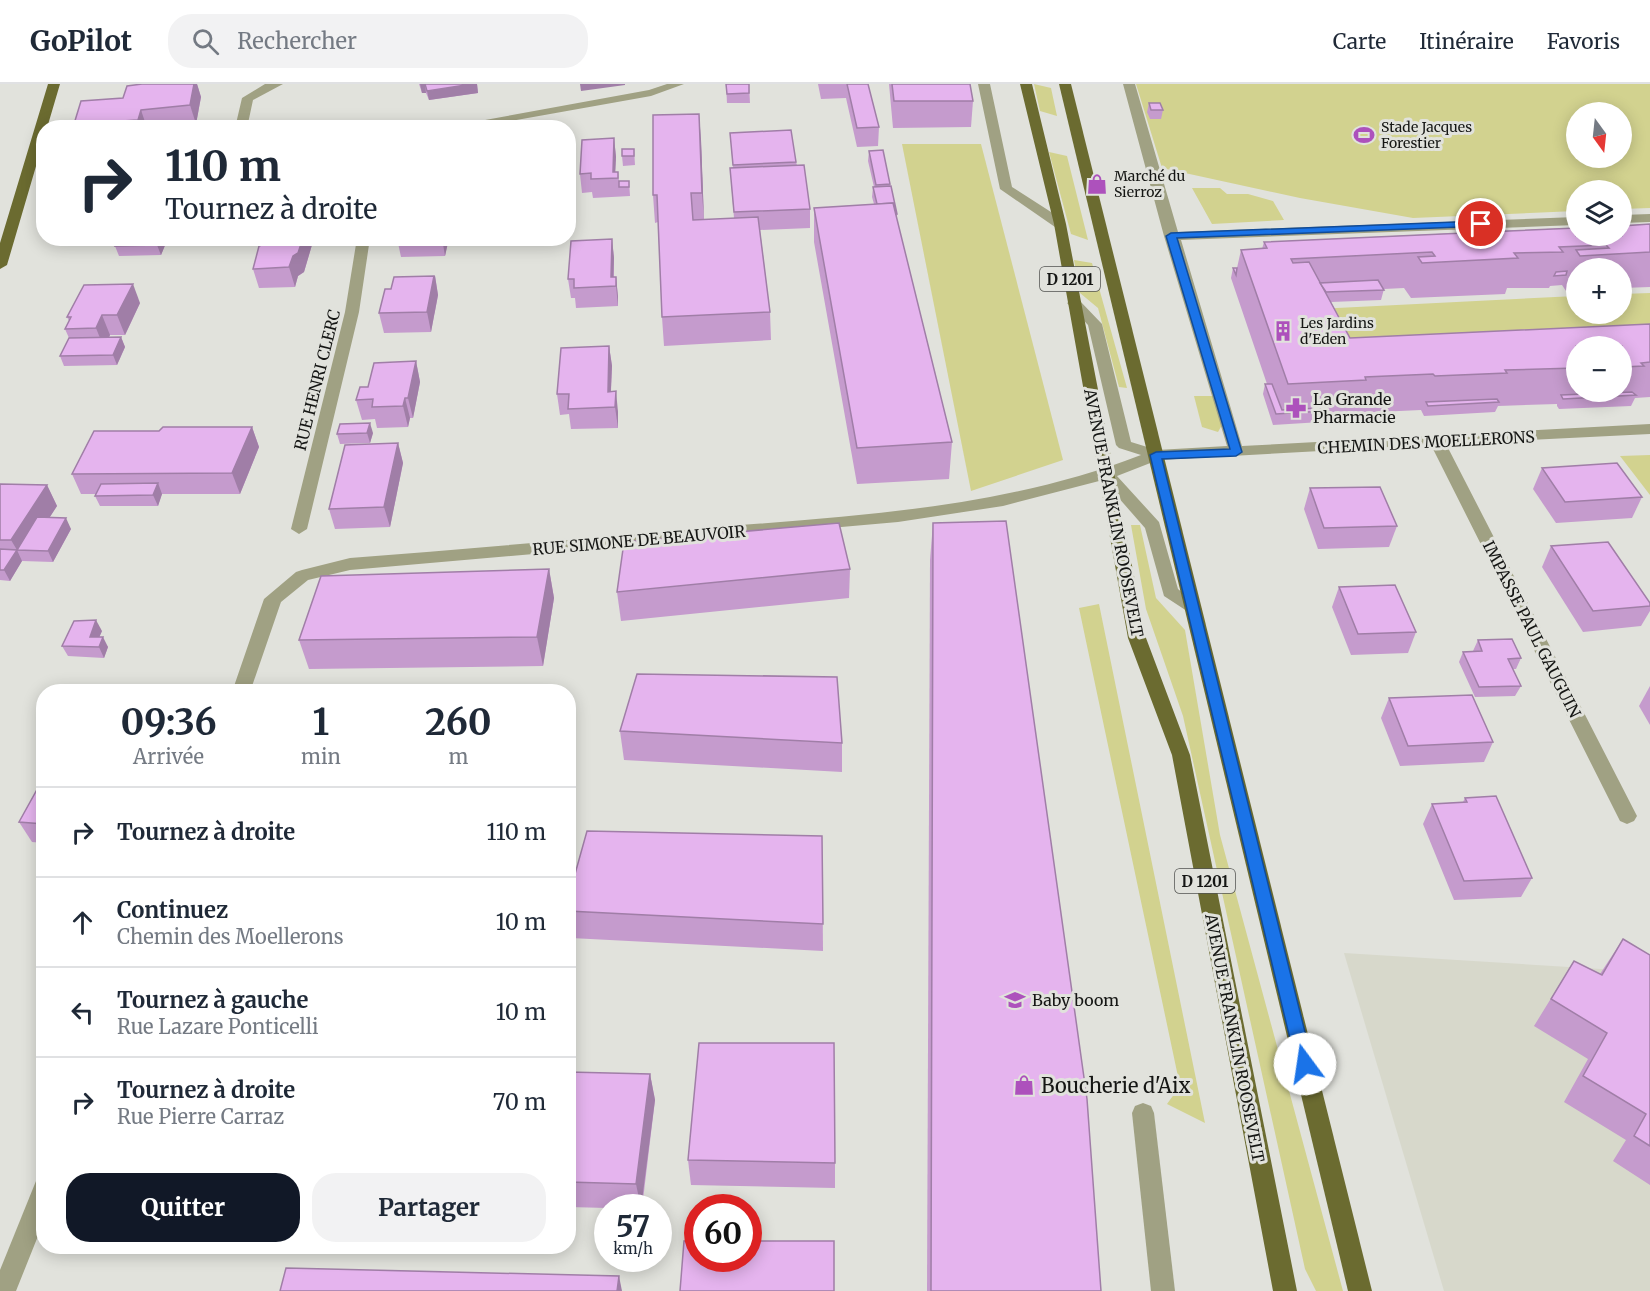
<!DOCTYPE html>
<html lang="fr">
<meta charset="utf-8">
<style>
body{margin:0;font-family:Merriweather,serif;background:#f2f2f3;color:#1f2937;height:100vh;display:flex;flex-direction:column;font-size:22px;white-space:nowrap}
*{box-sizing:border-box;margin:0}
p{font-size:20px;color:#747a83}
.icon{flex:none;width:33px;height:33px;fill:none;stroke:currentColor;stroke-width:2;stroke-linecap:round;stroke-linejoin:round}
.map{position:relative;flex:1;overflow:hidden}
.panel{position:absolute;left:36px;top:600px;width:540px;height:570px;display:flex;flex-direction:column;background:#fff;border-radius:24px;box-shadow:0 3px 15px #0003}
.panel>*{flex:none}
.top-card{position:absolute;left:36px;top:36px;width:540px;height:126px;border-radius:24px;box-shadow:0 3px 15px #0003;background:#fff;color:#1f2937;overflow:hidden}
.needle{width:39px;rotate:165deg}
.buttons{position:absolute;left:1566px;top:18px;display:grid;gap:12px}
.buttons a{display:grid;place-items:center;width:66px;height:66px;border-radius:50%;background:#fff;box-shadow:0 3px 15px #0003;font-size:30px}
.speed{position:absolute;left:594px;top:1110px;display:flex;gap:12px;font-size:30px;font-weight:700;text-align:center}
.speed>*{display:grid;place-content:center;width:78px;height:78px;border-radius:50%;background:#fff;box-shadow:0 3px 15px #0003;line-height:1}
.speed small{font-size:15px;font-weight:400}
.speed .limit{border:9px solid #d22;background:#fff;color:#111}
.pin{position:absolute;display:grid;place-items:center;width:51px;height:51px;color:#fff;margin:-26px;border:3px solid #fff;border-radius:50%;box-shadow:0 2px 6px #0007}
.me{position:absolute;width:66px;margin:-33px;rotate:346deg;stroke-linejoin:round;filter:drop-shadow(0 0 4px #0008)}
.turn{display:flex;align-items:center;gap:21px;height:126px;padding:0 30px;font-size:27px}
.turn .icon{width:78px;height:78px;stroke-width:2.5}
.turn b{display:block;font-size:42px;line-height:51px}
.eta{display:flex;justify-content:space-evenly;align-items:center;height:102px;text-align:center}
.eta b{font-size:36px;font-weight:700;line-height:42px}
.cta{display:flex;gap:12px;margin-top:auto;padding:12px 30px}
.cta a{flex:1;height:69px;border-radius:24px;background:#111827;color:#fff;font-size:24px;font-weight:700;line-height:69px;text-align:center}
.cta a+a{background:#f2f2f3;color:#1f2937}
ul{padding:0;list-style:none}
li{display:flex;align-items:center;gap:18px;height:90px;padding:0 30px;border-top:2px solid #e0e1e3}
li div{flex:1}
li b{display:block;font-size:22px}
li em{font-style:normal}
header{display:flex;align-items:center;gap:36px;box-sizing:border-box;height:84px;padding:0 30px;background:#fff;border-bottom:2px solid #e0e1e3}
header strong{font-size:28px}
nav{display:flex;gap:33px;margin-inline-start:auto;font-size:21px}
.search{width:420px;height:54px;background:#f2f2f3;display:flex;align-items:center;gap:15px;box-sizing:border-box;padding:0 21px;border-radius:24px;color:#747a83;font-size:22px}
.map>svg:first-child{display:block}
</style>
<header>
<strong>GoPilot</strong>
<div class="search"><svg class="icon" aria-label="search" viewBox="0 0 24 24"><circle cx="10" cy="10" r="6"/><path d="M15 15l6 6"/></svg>Rechercher</div>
<nav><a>Carte</a><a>Itinéraire</a><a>Favoris</a></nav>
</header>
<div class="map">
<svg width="1650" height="1207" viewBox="0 0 1650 1207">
<rect width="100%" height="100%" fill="#e1e2dc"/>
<!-- built -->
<path fill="#d7d8cb" d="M1344 869 1650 888V1207H1444Z"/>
<!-- green -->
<g fill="#d2d28f" fill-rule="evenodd">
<path d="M1034 0 1051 4 1057 32 1040 27Z"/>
<path d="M1136 0H1650V124L1622 125V106H1576V127L1413 134 1300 114 1162 84ZM1576 28H1622V74H1576Z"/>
<path d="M902 60H981L1063 376 971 407Z"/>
<path d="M1049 68 1067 72 1088 156 1071 150Z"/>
<path d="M1192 104H1220L1227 110H1248L1273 117 1284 136 1212 140Z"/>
<path d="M1074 176 1092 179 1127 304 1119 303 1098 224 1080 209Z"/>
<path d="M1650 209V265L1576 262 1347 278 1317 225 1576 212V230H1622V210Z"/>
<path d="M1194 312H1214L1222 341 1218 348 1202 343Z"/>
<path d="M1650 371V411L1620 372Z"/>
<path d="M1131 441H1140L1156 514 1185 546 1220 751 1343 1207H1316L1305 1185 1183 632 1146 525Z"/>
<path d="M1099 520 1205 1039 1167 1020 1180 1002 1079 524Z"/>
</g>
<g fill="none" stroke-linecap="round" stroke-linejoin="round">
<!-- minor -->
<g fill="#a0a183" fill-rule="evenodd">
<path d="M265 0H283L253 16 247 44H235L242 14Z"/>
<path d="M667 0H684L651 12 471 44H441L649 6Z"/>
<path d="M978 0H990L1012 103 1065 137V143H1055L1000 105Z"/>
<path d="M1123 0H1135L1178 148 1576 133V141L1181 156 1242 362 1650 340V350L1446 360 1637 732 1634 737 1627 740 1620 737 1431 361 1158 376 1117 392 1159 438 1178 505 1202 525 1193 531 1164 512 1145 444 1103 396 1003 422 898 438 350 486 308 496 281 518 250 608H232L264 515 296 488 302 486 350 474C477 464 604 453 730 442 870 431 1009 422 1141 371L1119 364 1116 361 1088 241 1067 219 1074 215 1079 216 1102 240 1131 358 1157 366 1227 362 1164 152Z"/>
<path d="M1650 130V138L1622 139V131Z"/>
<path d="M357 154H370L359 228 307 445 299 450 291 445 345 228Z"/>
<path d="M1143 1019 1151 1022 1154 1029 1175 1207H1151L1132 1029 1135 1022Z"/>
<path d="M44 1094V1137L16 1207H0V1186L36 1097Z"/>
</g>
<!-- major -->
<g fill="#6b6b30" fill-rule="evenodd">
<path d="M48 0H60L47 44H44V55L7 181 0 185V159Z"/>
<path d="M1020 0H1032L1066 140 1146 554 1190 671 1297 1207H1273L1172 671 1128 554 1054 140Z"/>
<path d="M1059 0H1071L1372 1207H1348Z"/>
</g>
</g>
<!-- wall -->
<g fill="#c59bcd" fill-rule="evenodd">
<path d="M142 0H197L201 13 196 40 156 44H75L74 40 123 14Z"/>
<path d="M419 0H477L478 9 429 16 426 9H422Z"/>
<path d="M726 0H749L750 19H727Z"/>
<path d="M818 0H868L879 43 878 62 857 63 846 14 821 15Z"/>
<path d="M889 0H970L973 17 971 43 893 44Z"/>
<path d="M1149 19 1163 26 1161 35H1150L1147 28Z"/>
<path d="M730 49 796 78 810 125V144L760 146 770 228 771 256 664 262 662 233 658 138 655 139 653 111 701 56 704 136 734 134 730 84H733Z"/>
<path d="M614 54 616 73 615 88H618L619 97H629L630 112 593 114 592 108 582 109 580 90Z"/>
<path d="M634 65 635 81 623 82 622 72Z"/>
<path d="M869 67 890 100 897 130V136L952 358 949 395 857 400 814 158V124L874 120 872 113 873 103H874L868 77Z"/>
<path d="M1650 140V203L1622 204V184H1576V206L1566 207 1562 201 1550 202 1549 204H1507L1505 210 1411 214 1404 204 1384 205 1381 216 1331 218 1350 254 1650 240V313L1635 314 1631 322 1559 325 1557 322V320L1498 322 1495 328 1424 332 1421 326 1356 329 1355 332 1322 334 1321 338 1273 341 1263 310 1265 300H1267L1231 194 1233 184H1237L1241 166 1262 165 1264 158ZM1576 262H1622V308H1576Z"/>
<path d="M272 154H314L304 188 298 192 295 203 259 204 253 185 271 158Z"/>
<path d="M397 154H449L445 172 401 173Z"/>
<path d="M612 155 614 174V193H616L618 213V222L576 224 575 214H571L568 195Z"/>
<path d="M166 159 161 171 119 172 115 162Z"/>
<path d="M435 192 438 211 431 248 384 249 379 229 390 205Z"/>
<path d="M140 219 125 251H110L109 253H121L125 263 117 281 64 282 60 272 69 254 65 245 69 237 67 233Z"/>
<path d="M609 262 612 282 611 307 618 328V344L571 345 569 330 560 331 557 310Z"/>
<path d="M416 277 420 298 413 334H410L408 343 377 344 375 335 362 336 356 316 368 303Z"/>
<path d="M252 343 259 363 240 410H162L158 422H100L95 412 96 410H81L72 390 159 347Z"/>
<path d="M373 349 370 359 340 360 337 350Z"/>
<path d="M398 359 403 379 390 443 335 445 329 425Z"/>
<path d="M1542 384 1642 413 1632 434 1556 439 1533 405Z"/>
<path d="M0 400 47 401 57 422 49 434 71 445 53 478 22 477 10 497 0 496Z"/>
<path d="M1310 404 1397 442 1389 463 1318 465 1304 425Z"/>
<path d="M933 439 1101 1207H927L930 476Z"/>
<path d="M1551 462 1650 519V527L1641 542 1583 548 1542 483Z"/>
<path d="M549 485 554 514 543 582 309 585 299 556Z"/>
<path d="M850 485 849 514 621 537 617 508Z"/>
<path d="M1339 503 1416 548 1408 569 1351 571 1332 523Z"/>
<path d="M102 547 99 553 108 563 104 574 68 572 62 562Z"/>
<path d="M1478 556 1521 574 1516 585H1512L1521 602 1515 612 1475 613 1459 578 1463 568 1473 567Z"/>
<path d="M1650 602V641L1639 622Z"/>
<path d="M1389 614 1493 658 1484 678 1400 682 1381 634Z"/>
<path d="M620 647 842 659V688L624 676Z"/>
<path d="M44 693V759L32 758 19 738Z"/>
<path d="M1465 714 1532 794 1521 813 1454 816 1423 740 1432 720 1463 718Z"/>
<path d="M822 752 823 867 571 854 568 841V827Z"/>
<path d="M1623 855 1650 871V1101L1613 1077 1626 1056 1564 1018 1588 975 1534 942 1574 877 1600 890Z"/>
<path d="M568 988 650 990 655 1016 642 1124H608L568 1123Z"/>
<path d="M688 1076 835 1079V1104L691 1101Z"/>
</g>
<!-- shaded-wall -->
<g fill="#a07ea7">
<path d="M194 0H197L201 13 196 40 190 21Z"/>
<path d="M420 0H425L426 9H422Z"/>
<path d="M472 0H477L478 9 429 16 427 7Z"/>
<path d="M580 0H625V1L581 7Z"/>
<path d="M141 26 147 44H141L138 36Z"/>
<path d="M699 30 701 56 704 137 702 109Z"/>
<path d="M614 54 616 73 615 94 613 88Z"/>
<path d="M57 154H106V158L60 162Z"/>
<path d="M160 154H164L166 159 161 171 157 161Z"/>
<path d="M303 154H314L304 188 298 192 295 203 289 183 293 172Z"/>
<path d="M442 154H449L445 172Z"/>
<path d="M612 155 614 174 613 202 611 193Z"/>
<path d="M434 192H435L438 211 431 248 427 228Z"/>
<path d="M616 193 618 213V222L616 202Z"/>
<path d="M133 200 140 219 125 251 117 231Z"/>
<path d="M102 231 110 251 104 264 96 244Z"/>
<path d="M121 253 125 263 117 281 113 271Z"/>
<path d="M609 262 612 282 610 324 608 308Z"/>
<path d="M416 277 420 298 413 334 408 314Z"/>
<path d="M616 307 618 328V344L615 323Z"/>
<path d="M405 314 410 334 408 343 403 322Z"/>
<path d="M370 339 373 349 370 359 367 349Z"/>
<path d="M252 343 259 363 240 410 232 389Z"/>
<path d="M398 359 403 379 390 443 384 423Z"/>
<path d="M158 399 162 410 158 422 153 411Z"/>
<path d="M47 401 57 422 28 467 17 466 22 477 10 497 4 486 17 466 11 456Z"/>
<path d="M66 434 71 445 53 478 48 467Z"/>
<path d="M549 485 554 514 543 582 537 553Z"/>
<path d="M96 536 102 547 95 563 90 553Z"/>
<path d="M103 553 108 563 104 574 99 563Z"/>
<path d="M650 990 655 1016 641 1124 636 1100Z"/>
<path d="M619 1192 622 1207H617Z"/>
</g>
<!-- building -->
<g fill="#e5b4ee" stroke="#a07ea7" stroke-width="1.5">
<path d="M142 0H194L190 21 141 26 138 36 74 40 81 17 123 14 127 2Z"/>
<path d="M425 0H472L427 7Z"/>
<path d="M726 0H749V9L727 10Z"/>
<path d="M847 0H868L879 43 857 44Z"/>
<path d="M892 0H970L973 17H894Z"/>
<path d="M1149 19H1160L1163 26H1151Z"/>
<path d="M699 30 702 109H691L693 136 758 133 770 228 662 233 657 111H653V31Z"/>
<path d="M791 46 796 78 733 81 730 49Z"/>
<path d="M614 54 613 88H618V94L591 95V89L580 90 582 56Z"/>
<rect x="622" y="65" width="12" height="7"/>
<path d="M883 66 890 100 876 101 869 67Z"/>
<path d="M804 81 810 125 734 128 730 84Z"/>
<rect x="619" y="97" width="10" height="6"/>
<path d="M891 102 897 130H896L893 119 877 120 873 103Z"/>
<path d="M893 119 952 358 857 364 814 124Z"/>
<path d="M1650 140V168L1580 172 1576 166 1609 164 1606 161 1559 163 1563 168 1514 169 1518 174 1422 179 1418 173 1435 172 1432 168 1291 175 1293 179 1309 178 1350 254 1650 240V278L1641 279 1644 282 1622 283V262H1576V284L1505 286 1507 289 1435 292 1433 290 1365 293 1366 296 1288 300 1241 166 1267 164 1264 158 1576 144V152H1622V142Z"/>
<path d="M119 154H160L157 161 115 162Z"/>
<path d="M272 154H303L298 169 293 172 289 183 253 185 259 162 271 158Z"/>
<path d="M612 155 611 193H616V202L574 204V195H568L571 157Z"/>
<path d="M1233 184H1237L1236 191Z"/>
<path d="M1567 187 1566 191 1554 192 1556 188Z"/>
<path d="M434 192 427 228 379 229 385 205H391L394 193Z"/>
<path d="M1378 196 1384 206 1326 208 1320 199Z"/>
<path d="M133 200 117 231H102L96 244 65 245 71 233H67L84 201Z"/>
<path d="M121 253 113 271 60 272 69 254Z"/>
<path d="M609 262 608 308 616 307 615 323 568 325 569 310H557L561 264Z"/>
<path d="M416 277 408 314H405L403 322 372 323 373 315 356 316 360 303H368L374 279Z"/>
<path d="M1265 300H1272L1282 326 1319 324 1324 327 1276 330Z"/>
<path d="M1632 308 1636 311 1563 315 1561 311Z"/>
<path d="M1497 315 1499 318 1428 322 1426 318Z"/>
<path d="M370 339 367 349 337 350 340 340Z"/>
<path d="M163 343H252L232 389 72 390 94 347H159Z"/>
<path d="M398 359 384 423 329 425 345 361Z"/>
<path d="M1617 379 1642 413 1565 418 1542 384Z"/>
<path d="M158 399 153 411 95 412 101 400Z"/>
<path d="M0 400 47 401 11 456H0Z"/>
<path d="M1380 403 1397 442 1324 444 1310 404Z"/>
<path d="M37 433 66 434 48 467 17 466Z"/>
<path d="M1006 437 1087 1015 1101 1207H931L933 439Z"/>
<path d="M839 439 850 485 617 508 624 458Z"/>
<path d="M1608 458 1650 519V522L1593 527 1551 462Z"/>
<path d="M0 465 17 466 4 486H0Z"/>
<path d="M549 485 537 553 299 556 321 492Z"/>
<path d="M1395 501 1416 548 1358 550 1339 503Z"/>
<path d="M96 536 90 553H103L99 563 62 562 74 537Z"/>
<path d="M1512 555 1521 574 1508 575 1521 602 1479 603 1463 568 1482 567 1478 556Z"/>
<path d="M637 590 837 593 842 659 620 647Z"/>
<path d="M1472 611 1493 658 1408 662 1389 614Z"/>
<path d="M44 693V740L19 738Z"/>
<path d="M1496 712 1532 794 1464 797 1432 720 1467 718 1465 714Z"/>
<path d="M587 747 822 752 823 840 568 827V815Z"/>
<path d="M1623 855 1650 871V1062L1634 1052 1646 1030 1583 992 1607 949 1551 915 1574 877 1602 891Z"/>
<path d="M699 959H834L835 1079 688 1076Z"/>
<path d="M568 988 650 990 636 1100 568 1098Z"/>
<path d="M684 1157H698V1174H748V1157H834V1207H680Z"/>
<path d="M286 1184 619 1192 617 1207H280Z"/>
</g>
<!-- route -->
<path fill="#1a73e8" stroke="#114b97" stroke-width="1.5" d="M1481 137 1485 138V142L1177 154 1242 368 1236 372 1162 375 1313 980 1311 985 1305 987 1299 985 1296 980 1150 371 1156 368 1230 365 1166 152 1171 149Z"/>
<!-- icons -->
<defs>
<g id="stadium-bare" transform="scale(1.62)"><path d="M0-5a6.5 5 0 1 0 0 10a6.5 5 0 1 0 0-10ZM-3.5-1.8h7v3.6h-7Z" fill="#ad51bc" stroke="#e1e2dc" stroke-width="2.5" paint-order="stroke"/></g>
<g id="shop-bare" transform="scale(1.62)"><path d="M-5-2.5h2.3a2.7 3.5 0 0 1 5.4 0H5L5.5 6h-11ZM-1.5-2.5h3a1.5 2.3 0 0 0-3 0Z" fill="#ad51bc" stroke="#e1e2dc" stroke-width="2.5" paint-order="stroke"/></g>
<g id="building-bare" transform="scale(1.62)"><path d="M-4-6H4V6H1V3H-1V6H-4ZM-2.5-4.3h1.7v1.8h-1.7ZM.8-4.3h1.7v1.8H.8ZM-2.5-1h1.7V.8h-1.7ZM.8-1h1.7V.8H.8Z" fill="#ad51bc" stroke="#e1e2dc" stroke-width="2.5" paint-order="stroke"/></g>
<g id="pharmacy-bare" transform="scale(1.62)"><path d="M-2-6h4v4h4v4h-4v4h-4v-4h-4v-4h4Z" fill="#ad51bc" stroke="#e1e2dc" stroke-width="2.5" paint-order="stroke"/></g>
<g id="school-bare" transform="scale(1.62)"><path d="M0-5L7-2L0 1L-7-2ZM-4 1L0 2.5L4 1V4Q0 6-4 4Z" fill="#ad51bc" stroke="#e1e2dc" stroke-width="2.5" paint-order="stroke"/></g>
</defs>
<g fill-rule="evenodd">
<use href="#stadium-bare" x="1364" y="51"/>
<use href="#shop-bare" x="1097" y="100"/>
<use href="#building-bare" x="1283" y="247"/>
<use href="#pharmacy-bare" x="1296" y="324"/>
<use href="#school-bare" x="1015" y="916"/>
<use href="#shop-bare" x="1024" y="1001"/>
</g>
<g text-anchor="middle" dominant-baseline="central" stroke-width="6" stroke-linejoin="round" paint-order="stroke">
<!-- far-poi labels -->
<g font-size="14" fill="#151614" stroke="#e1e2dc" text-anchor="start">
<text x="1381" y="43">Stade Jacques<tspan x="1381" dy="16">Forestier</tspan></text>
<text x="1114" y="92">Marché du<tspan x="1114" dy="16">Sierroz</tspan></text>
<text x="1300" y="239">Les Jardins<tspan x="1300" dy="16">d'Eden</tspan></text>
</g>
<!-- shield labels -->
<g fill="#e1e2dc" stroke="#525350" stroke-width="1.5">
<rect x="1040" y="183" width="60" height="24" rx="4.5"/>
<rect x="1175" y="785" width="60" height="24" rx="4.5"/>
</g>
<g font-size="15" font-weight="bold" fill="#151614">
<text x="1070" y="195">D 1201</text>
<text x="1205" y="797">D 1201</text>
</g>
<!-- street labels -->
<g font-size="16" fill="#151614" stroke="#e1e2dc">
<text transform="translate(317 296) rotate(-76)">RUE HENRI CLERC</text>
<text transform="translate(1426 358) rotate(-3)">CHEMIN DES MOELLERONS</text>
<text transform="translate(1114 429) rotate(79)">AVENUE FRANKLIN ROOSEVELT</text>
<text transform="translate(639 456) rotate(-5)">RUE SIMONE DE BEAUVOIR</text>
<text transform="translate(1532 545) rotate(63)">IMPASSE PAUL GAUGUIN</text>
<text transform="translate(1235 954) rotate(79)">AVENUE FRANKLIN ROOSEVELT</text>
</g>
<!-- poi labels -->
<g font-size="16" fill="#151614" stroke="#e1e2dc" text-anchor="start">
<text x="1313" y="315">La Grande<tspan x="1313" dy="18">Pharmacie</tspan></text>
<text x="1032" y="916">Baby boom</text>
</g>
<!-- near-poi labels -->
<g font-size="20" fill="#151614" stroke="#e1e2dc" text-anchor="start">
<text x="1041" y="1001">Boucherie d'Aix</text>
</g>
</g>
</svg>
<div class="buttons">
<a><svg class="needle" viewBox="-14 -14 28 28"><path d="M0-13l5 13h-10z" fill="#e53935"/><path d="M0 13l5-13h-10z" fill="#747a83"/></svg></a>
<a><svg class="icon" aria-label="layers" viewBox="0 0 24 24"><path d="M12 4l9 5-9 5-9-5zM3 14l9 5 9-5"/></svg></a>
<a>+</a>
<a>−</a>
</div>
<div class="speed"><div>57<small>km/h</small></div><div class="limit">60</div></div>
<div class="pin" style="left:1481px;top:140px;background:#d93025"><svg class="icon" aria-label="arrive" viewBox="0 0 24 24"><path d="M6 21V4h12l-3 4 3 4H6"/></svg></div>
<svg class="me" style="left:1305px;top:980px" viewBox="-20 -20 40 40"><circle r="19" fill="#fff"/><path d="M0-13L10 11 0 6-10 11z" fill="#1a73e8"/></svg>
<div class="top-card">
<div class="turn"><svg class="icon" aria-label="right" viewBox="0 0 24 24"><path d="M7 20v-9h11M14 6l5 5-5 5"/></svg><div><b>110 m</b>Tournez à droite</div></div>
</div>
<section class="panel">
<div class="eta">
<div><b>09:36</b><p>Arrivée</p></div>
<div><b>1</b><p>min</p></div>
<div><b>260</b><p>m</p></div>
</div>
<ul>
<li><svg class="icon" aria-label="right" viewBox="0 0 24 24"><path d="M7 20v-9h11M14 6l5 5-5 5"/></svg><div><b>Tournez à droite</b></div><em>110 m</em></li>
<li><svg class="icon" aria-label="ahead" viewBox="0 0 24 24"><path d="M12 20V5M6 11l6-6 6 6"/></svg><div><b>Continuez</b><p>Chemin des Moellerons</p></div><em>10 m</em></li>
<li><svg class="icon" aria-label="left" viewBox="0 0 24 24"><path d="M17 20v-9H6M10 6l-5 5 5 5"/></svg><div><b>Tournez à gauche</b><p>Rue Lazare Ponticelli</p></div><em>10 m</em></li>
<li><svg class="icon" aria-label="right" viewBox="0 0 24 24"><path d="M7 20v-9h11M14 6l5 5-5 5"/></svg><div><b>Tournez à droite</b><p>Rue Pierre Carraz</p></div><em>70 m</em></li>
</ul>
<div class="cta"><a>Quitter</a><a>Partager</a></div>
</section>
</div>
